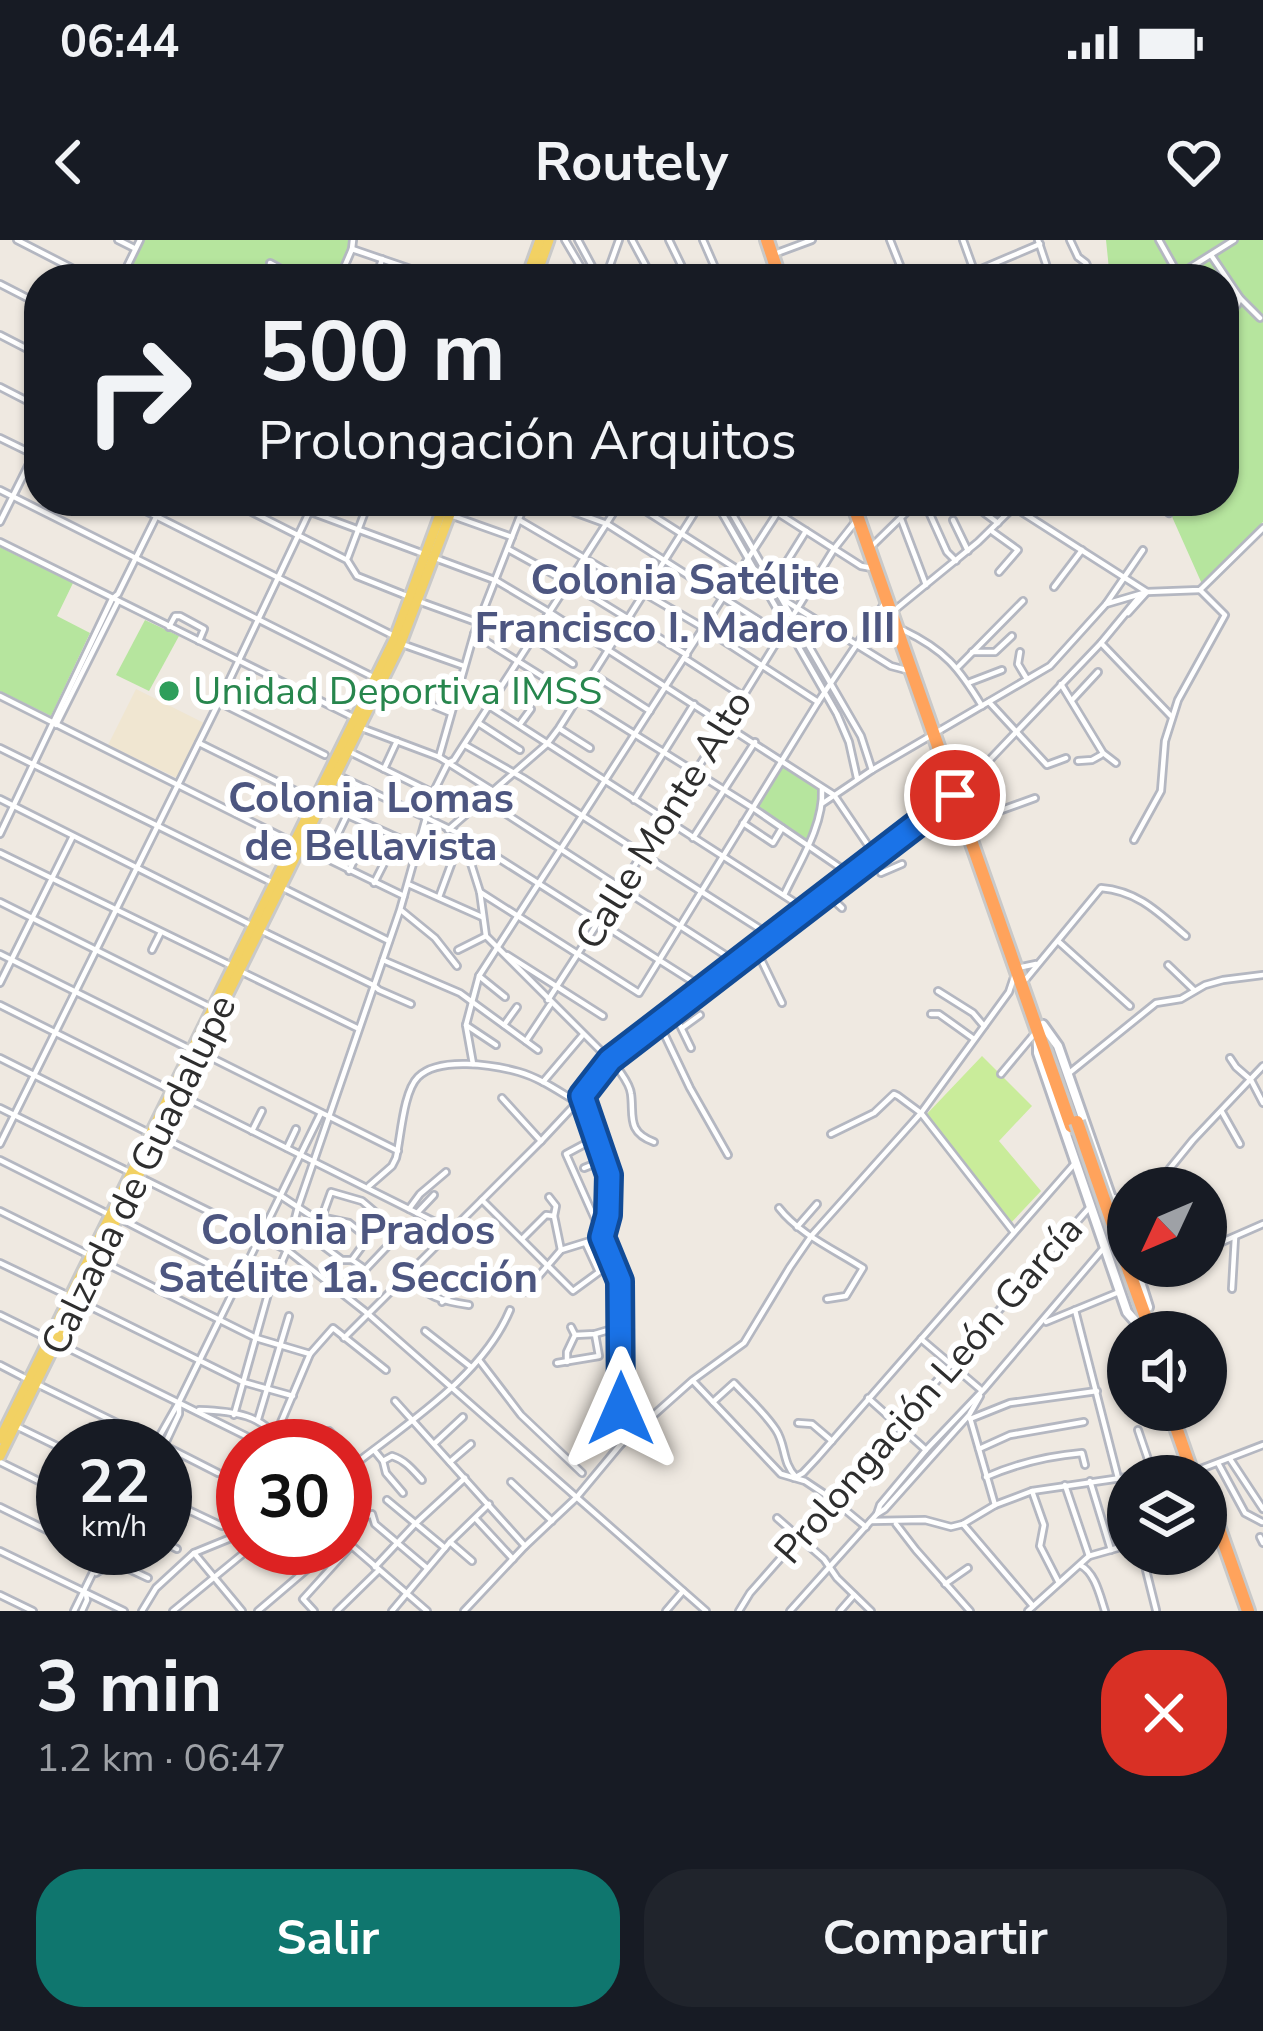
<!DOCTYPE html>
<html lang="es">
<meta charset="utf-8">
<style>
body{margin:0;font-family:"Nunito Sans",sans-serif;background:#20242c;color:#f1f3f6;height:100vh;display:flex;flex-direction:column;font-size:45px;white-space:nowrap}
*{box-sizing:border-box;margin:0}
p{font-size:39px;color:#9ea1a6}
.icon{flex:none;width:66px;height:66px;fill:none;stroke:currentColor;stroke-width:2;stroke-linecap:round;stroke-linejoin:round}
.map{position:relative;height:1371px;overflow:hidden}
.side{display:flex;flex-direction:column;background:#171b24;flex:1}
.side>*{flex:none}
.guide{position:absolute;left:24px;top:24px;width:1215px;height:252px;border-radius:48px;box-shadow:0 3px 9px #0004;background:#171b24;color:#f1f3f6;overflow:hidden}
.needle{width:78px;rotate:226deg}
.tools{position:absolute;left:1107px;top:927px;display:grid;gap:24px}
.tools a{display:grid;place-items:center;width:120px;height:120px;border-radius:50%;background:#171b24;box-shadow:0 3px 9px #0004;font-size:60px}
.speed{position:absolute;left:36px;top:1179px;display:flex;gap:24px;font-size:60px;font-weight:700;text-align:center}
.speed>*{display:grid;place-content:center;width:156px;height:156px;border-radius:50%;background:#171b24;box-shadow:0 3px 9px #0004;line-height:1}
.speed small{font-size:30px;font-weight:400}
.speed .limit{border:18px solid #d22;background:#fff;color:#111}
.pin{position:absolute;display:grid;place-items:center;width:102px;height:102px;color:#fff;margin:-51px;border:6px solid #fff;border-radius:50%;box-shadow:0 3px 12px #0007}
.me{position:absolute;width:132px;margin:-66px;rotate:0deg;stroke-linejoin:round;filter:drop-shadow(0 0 9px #0008)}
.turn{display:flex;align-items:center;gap:42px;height:252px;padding:0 36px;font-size:54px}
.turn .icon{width:156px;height:156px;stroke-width:2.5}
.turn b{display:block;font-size:84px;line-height:102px}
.round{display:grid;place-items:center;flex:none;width:126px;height:126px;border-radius:48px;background:#20242c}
.summary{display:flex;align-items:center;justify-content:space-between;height:204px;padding:0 36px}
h1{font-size:72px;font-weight:700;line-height:90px}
.action{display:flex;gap:24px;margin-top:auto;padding:24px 36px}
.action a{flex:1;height:138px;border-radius:48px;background:#0f766e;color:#fff;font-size:48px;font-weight:700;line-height:138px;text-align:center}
.action a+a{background:#20242c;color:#f1f3f6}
.status{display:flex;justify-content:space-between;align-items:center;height:84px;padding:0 60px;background:#171b24;direction:ltr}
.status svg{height:33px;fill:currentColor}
header{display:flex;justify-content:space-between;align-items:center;height:156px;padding:0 36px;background:#171b24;font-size:54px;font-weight:700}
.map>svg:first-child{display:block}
</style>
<div class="status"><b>06:44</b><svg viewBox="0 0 49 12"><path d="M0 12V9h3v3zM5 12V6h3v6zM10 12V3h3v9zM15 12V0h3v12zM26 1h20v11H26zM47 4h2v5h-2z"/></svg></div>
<header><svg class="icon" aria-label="back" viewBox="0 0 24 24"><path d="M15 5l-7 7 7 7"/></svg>Routely<svg class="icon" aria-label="heart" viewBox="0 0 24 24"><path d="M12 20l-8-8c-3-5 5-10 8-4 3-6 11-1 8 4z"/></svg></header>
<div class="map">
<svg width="1263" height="1371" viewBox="0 0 1263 1371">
<rect width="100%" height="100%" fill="#efe9e1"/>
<!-- education -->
<path fill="#f0e6d1" d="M136 449 204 483 177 538 108 505Z"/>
<!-- green -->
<g fill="#b6e59e">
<path d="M142 0H358L345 39H123Z"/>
<path d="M1106 0H1263V282L1202 344 1165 261H1224V39H1110Z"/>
<path d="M0 307 73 343 57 376 90 393 51 476 0 451Z"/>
<path d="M145 380 179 396 149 451 116 435Z"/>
<path d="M783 525 829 553 807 602 755 567Z"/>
</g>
<!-- pitch -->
<path fill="#c9ec9a" d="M982 816 1032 866 999 901 1041 951 1008 986 924 877Z"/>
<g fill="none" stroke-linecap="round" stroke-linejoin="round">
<!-- street casing -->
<g stroke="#b4b7c1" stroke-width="10">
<g id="street">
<path d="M17 0 93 39"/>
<path d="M118 0 134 8"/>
<path d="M565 0 588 39"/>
<path d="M578 0 599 39"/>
<path d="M632 0 653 39"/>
<path d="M669 0 688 39"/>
<path d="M703 0 720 39"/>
<path d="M890 0 900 25 896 39"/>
<path d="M963 0 977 39"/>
<path d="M1038 0 1051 39"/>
<path d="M1070 0 1078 17 1086 23 1093 39"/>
<path d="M1159 0 1178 34"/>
<path d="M352 9 440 39"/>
<path d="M777 13 812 0"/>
<path d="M1211 15 1240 58 1260 78"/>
<path d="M270 23 299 39"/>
<path d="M121 39 140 0"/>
<path d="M339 39 352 9 353 0"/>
<path d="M376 39 382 19"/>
<path d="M605 39 619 0"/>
<path d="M765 39 771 29"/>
<path d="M964 39 974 32 1040 4"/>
<path d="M1111 39 1112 38"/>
<path d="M1172 39 1234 0"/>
<path d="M0 44 39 64"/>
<path d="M1224 74 1237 65 1240 58"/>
<path d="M0 95 39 115"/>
<path d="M0 147 39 167"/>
<path d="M0 198 39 217"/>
<path d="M0 250 375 438"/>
<path d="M126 261 394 396"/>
<path d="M230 261 347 320 357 336 407 356"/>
<path d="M412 261 440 272"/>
<path d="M544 261 607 284 782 395"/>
<path d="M630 261 762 345"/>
<path d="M715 261 837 474 849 502 857 538"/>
<path d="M725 261 861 496 872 530"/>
<path d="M759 261 861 326 872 328"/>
<path d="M924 261 947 312 956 321"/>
<path d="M968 261 998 283"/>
<path d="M1154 261 1169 273 1180 261"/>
<path d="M1014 267 1147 352 1128 373"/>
<path d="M311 272 424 314"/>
<path d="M450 275 512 297"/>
<path d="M901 279 926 345"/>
<path d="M519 280 704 388 818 462"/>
<path d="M953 280 968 311"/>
<path d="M0 282 39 204"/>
<path d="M993 292 1018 310 999 332"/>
<path d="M0 302 355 478"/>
<path d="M873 305 918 261"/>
<path d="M508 309 570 343 687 415"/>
<path d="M348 317 369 261"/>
<path d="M435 318 497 341 549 372 834 555 874 614 881 633 902 624"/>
<path d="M774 342 806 291"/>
<path d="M1054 347 1082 310"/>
<path d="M784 360 891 426 910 431"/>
<path d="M418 361 479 383"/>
<path d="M1106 364 1143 310"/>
<path d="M896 369 978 302 1020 261"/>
<path d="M169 387 175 376H180L204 389 199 401"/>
<path d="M903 390C945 410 959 428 982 466"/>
<path d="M474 394 753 568 848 633"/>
<path d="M533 398 573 424"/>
<path d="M1101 403 1171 476"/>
<path d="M402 404 464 426"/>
<path d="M497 408 508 387"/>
<path d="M972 412H995L1012 396"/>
<path d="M1020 412 1018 424 1027 439"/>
<path d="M684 418 743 456"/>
<path d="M958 427 1023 361"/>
<path d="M594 435 650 471"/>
<path d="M968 443 1002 430"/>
<path d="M381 444 451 473"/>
<path d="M1061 444 1103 513 1116 523"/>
<path d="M458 446 805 669"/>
<path d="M0 456 290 601"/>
<path d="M1073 459 1098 432"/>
<path d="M219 462 325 515"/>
<path d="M989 462 1047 525 1066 518"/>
<path d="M480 484 520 510"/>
<path d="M520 484 531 469"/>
<path d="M56 485 118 361"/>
<path d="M359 487 439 517 493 551"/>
<path d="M560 489 590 508"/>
<path d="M199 503 312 559"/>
<path d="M465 505 523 538 771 696"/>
<path d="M0 508 271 642"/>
<path d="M348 511 433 553"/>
<path d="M439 517 474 394 526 261"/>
<path d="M1078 521 1092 520 1101 515"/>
<path d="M384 529 397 501"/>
<path d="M337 535 462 595 703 748"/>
<path d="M960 551 1101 403 1139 357"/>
<path d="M0 559 253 686"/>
<path d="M483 559 736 722"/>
<path d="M634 560 694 464"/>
<path d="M823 563 872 530 1050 426 1106 364 1147 352 1200 350 1263 288"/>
<path d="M323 564 416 606"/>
<path d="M971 581 1035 558"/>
<path d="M743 583 773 603 782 588"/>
<path d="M448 590 547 504 559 488 702 261"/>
<path d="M0 594 112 359 118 354 164 261"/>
<path d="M462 595 480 652 486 696 617 827C622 835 630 844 631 854 634 875 626 892 654 902"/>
<path d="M693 598 755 502"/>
<path d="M1134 600 1161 551 1165 501 1178 460 1225 375 1200 350"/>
<path d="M301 606 404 656"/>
<path d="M332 606 347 575"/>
<path d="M0 613 232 726"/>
<path d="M349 631 370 587"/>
<path d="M374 643 396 600"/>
<path d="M408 644 482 677"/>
<path d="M281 647 389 701"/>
<path d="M480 652 639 753 818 462 884 364"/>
<path d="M826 653 842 668"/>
<path d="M784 655C799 623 824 585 822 549"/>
<path d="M439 657 462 595"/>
<path d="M0 662 210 767"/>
<path d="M402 671 435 698 457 726"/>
<path d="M260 690 373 745 379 750 411 764"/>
<path d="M1059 702 1130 766"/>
<path d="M756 709 782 763"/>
<path d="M152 710 160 694"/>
<path d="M458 710 486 696"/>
<path d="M0 714 188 808"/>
<path d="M507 715 603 776"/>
<path d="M383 720 460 753 538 810"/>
<path d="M1168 725 1194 750"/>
<path d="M1022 727 1036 724"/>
<path d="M240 731 357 788"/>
<path d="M479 736 505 757"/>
<path d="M1026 739 1101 648C1138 651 1159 673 1186 696"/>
<path d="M0 743 72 598"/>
<path d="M938 751 973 773 984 786"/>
<path d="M548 760 726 484 834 309 856 281"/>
<path d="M0 765 451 990"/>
<path d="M673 771 691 808"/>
<path d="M931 774H939L974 799"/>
<path d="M659 783 690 848 728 915"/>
<path d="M466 785 496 805"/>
<path d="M504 785 517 767"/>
<path d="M682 788 700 775"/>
<path d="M526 801 550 765"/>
<path d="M200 812 398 911"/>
<path d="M0 818 149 893"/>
<path d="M1230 818 1236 827 1251 840 1263 863"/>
<path d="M473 824 466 785 479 736 785 261"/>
<path d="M1001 834 1036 792"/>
<path d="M1068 834 1156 763 1181 759 1205 745 1223 740 1263 735"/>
<path d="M543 842 582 796"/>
<path d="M502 858 541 901"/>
<path d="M583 859 609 935 607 975 603 997 621 1041V1204"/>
<path d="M0 868 287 1010 367 1073 706 1371"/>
<path d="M1222 872 1240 904"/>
<path d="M252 891 262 871"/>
<path d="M831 894 874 873 894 854 898 856 921 873 1013 991"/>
<path d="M159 896 281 956 310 975 349 983 368 998 352 1020"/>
<path d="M0 904 219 462 314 262"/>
<path d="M287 908 296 889"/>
<path d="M0 920 108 974"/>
<path d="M584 928 604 920"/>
<path d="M369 946 392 926 396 918C401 897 403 852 418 837 439 816 494 825 519 832 540 838 558 851 577 862"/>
<path d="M1154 948 1193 900 1263 826"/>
<path d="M1109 956 1117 958 1128 971"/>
<path d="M549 957 556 966 554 976 561 1010"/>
<path d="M482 960 573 1051 599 1032 586 1004"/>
<path d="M779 968C799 994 835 1010 863 1028L846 1056 827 1059"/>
<path d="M409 969 420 954 446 932"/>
<path d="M0 971 91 1016"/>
<path d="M417 973 434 955"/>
<path d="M117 977 267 1054"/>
<path d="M797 987 817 964"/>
<path d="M522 999 546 975 554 976"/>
<path d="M1206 1009 1263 984"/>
<path d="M97 1019 256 1098 310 1114"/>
<path d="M0 1023 69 1056"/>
<path d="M407 1036C426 1057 442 1061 469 1065"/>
<path d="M1140 1038 1168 1026"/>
<path d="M1232 1049 1235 997"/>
<path d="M525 1052 561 1010 603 997 566 914 594 899"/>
<path d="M343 1053 400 993 362 961 331 952 314 999 342 1020H352L365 1029"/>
<path d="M79 1061 243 1142 293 1156"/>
<path d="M442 1062 475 1037"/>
<path d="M1075 1070 1118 1238"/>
<path d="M0 1075 49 1099"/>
<path d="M1046 1082 1119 1052"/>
<path d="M425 1091 471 1127"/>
<path d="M575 1095 595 1094 622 1086"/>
<path d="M344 1098 541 901 598 840 610 820 951 558"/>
<path d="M921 1099 980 1149"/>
<path d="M56 1102 254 1200 261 1201 265 1206"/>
<path d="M479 1120 521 1175 582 1233"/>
<path d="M567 1122V1112L575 1095 571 1087"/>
<path d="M557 1123 599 1116 595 1094"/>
<path d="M0 1125 27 1139"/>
<path d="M694 1142 781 1234 805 1241 832 1259 866 1287"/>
<path d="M37 1144 164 1206"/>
<path d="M868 1158 926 1210"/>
<path d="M395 1161 525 1306"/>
<path d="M713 1162 734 1143C748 1158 765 1173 776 1190 786 1205 782 1223 796 1237"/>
<path d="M598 1165 608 1169H621"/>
<path d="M199 1170C231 1171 267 1174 281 1206"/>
<path d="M234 1175 268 1054 287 1010 298 967 400 670 433 553 448 523 454 520 621 261"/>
<path d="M970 1178 995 1265"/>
<path d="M258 1179 289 1076"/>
<path d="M970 1179 1010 1163 1097 1151"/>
<path d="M798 1183 812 1184 832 1201"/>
<path d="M14 1185 63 1209"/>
<path d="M1138 1190 1153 1234"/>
<path d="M329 1191 344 1206"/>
<path d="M276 1194 310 1114 333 1088 386 1130"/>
<path d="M434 1204 463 1177"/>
<path d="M154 1206 179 1162 321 873"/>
<path d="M164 1206 179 1174V1162"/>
<path d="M165 1206 218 1233"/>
<path d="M345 1207 359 1221"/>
<path d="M979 1209 1010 1195 1084 1182"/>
<path d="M374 1210 383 1221 386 1233 403 1253"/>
<path d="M1230 1219 1263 1269"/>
<path d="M236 1221 243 1228"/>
<path d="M383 1221 392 1216C405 1220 413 1230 422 1240"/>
<path d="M0 1222 63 1253"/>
<path d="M450 1222 471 1204"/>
<path d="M1218 1223 1245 1273 1262 1282"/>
<path d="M1198 1230 1263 1205"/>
<path d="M345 1232C402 1186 481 1139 510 1070"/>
<path d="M1136 1236 1170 1230 1188 1222"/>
<path d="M986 1237C1018 1223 1047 1216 1082 1213L1085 1225"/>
<path d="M794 1238 803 1233 817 1218 1076 922"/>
<path d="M1090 1241 1111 1310"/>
<path d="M511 1242 552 1281"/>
<path d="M1065 1245 1089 1316"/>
<path d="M1032 1251 1044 1285 1040 1306 1058 1341"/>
<path d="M165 1259 222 1286"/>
<path d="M233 1260 243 1251"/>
<path d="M345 1260 354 1269"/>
<path d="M387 1260 445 1308"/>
<path d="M0 1267 63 1298"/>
<path d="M877 1274 880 1265 926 1210 984 1149 1102 1010"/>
<path d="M777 1278 824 1319 837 1338 871 1371"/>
<path d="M476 1279 513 1319"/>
<path d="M871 1281 925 1280 951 1287 963 1284 995 1265 1032 1251 1128 1237"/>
<path d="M354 1283 372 1274 375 1284 427 1328"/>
<path d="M896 1284 916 1310 970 1371"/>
<path d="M963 1284 1033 1366"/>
<path d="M1260 1297 1263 1303"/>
<path d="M345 1300 427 1371"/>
<path d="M450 1302 472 1321"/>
<path d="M165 1303 177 1309"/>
<path d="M84 1308 148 1338"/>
<path d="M283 1308 304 1331"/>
<path d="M0 1311 124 1371"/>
<path d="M194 1313 242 1371"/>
<path d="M1142 1314 1156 1370"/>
<path d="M1080 1325C1095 1332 1100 1356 1105 1371"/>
<path d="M375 1327 415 1284 465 1238"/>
<path d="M96 1333 101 1330 113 1308"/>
<path d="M945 1344 968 1328"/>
<path d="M0 1355 33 1371"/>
<path d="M74 1371 105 1308"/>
<path d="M82 1371 87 1360 86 1354"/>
<path d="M142 1371 156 1348 194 1313 243 1293"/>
<path d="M173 1371 250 1308"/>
<path d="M258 1371 312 1325"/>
<path d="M314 1371 303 1359 351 1306"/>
<path d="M337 1371 379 1330"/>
<path d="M392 1371 450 1302 489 1264"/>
<path d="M464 1371 525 1306 576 1258 621 1204 693 1140 744 1103 790 1027 812 995 921 873 1009 752 1014 737"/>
<path d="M666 1371 683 1351"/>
<path d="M739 1371 750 1353 1089 968"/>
<path d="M790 1371 877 1274 885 1269 969 1175 980 1156"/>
<path d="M840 1371 854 1355"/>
<path d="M1028 1371 1089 1316 1128 1305"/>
</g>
</g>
<!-- secondary casing -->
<g stroke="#b4b7c1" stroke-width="14">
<g id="secondary">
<path d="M1043 785 1058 806 1128 1007"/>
<path d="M1038 803V813L1127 1072 1141 1088"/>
<path d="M1135 1026 1148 1067"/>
</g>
</g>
<!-- primary casing -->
<g stroke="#c9c9c9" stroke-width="15">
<g id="primary">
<path d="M526 39 540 0"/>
<path d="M535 39 549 0"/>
<path d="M0 1199 394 400 445 261"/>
<path d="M0 1216 401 403 455 261"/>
</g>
</g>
<!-- highway casing -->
<g stroke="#c9c9c9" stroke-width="18">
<g id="highway">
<path d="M767 0 780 39"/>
<path d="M852 261 1071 886"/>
<path d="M1129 1031 1151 1092"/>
<path d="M1170 1170 1193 1236"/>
<path d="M1206 1252 1248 1371"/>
</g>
</g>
<!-- street -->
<use href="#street" stroke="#fff" stroke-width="4.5"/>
<!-- secondary -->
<use href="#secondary" stroke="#fff" stroke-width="8"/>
<!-- primary -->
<use href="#primary" stroke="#f2d163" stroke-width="9"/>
<!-- highway -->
<use href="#highway" stroke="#ffa35c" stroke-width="12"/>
<!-- highway-bridge casing -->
<g stroke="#c9c9c9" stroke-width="18" stroke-linecap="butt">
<path id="highway-bridge" d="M1077 882 1129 1031"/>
</g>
<!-- highway-bridge -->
<use href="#highway-bridge" stroke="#ffa35c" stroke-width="12"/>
</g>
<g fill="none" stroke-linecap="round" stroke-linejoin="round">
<!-- route casing -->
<g stroke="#114b97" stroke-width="30">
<path id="route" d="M621 1169 620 1041 602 997 608 975 609 935 582 856 610 820 955 555"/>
</g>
<!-- route -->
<use href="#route" stroke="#1a73e8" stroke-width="21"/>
</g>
<!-- markers -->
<circle fill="#2e9e5b" stroke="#fff" stroke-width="4.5" cx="169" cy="451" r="12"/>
<g text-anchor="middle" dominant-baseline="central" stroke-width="12" stroke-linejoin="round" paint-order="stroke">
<!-- leisure labels -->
<g font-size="39" fill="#27864d" stroke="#fff" text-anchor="start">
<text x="193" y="451">Unidad Deportiva IMSS</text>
</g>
<!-- street labels -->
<g font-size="39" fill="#2e2e2e" stroke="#fff">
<text transform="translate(664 580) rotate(-58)">Calle Monte Alto</text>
<text transform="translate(139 935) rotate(-64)">Calzada de Guadalupe</text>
<text transform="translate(929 1150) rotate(-49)">Prolongación León García</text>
</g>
<!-- neighbourhood labels -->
<g font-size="42" font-weight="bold" fill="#4d5680" stroke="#fff">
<text x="685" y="340">Colonia Satélite<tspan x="685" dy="48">Francisco I. Madero III</tspan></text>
<text x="371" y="558">Colonia Lomas<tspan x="371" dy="48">de Bellavista</tspan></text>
<text x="348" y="990">Colonia Prados<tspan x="348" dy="48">Satélite 1a. Sección</tspan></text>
</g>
</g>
</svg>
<div class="tools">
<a><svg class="needle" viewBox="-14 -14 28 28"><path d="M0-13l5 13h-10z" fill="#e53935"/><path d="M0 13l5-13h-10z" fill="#9ea1a6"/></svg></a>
<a><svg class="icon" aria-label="sound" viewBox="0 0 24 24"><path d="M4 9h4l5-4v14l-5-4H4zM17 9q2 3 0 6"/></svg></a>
<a><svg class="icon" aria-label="layers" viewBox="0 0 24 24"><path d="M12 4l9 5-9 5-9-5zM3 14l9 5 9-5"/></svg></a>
</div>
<div class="speed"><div>22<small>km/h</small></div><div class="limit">30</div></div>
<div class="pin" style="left:955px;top:555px;background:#d93025"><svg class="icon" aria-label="arrive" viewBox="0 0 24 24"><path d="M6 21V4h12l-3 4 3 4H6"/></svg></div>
<svg class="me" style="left:621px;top:1169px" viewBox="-20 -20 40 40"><path d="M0-17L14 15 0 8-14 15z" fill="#1a73e8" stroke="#fff" stroke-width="4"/></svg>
<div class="guide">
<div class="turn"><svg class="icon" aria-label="right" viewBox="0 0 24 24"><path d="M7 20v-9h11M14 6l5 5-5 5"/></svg><div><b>500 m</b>Prolongación Arquitos</div></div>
</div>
</div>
<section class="side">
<div class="summary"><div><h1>3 min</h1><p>1.2 km · 06:47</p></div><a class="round" style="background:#d93025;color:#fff"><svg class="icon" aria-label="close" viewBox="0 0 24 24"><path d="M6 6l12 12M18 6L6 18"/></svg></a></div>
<div class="action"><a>Salir</a><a>Compartir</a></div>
</section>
